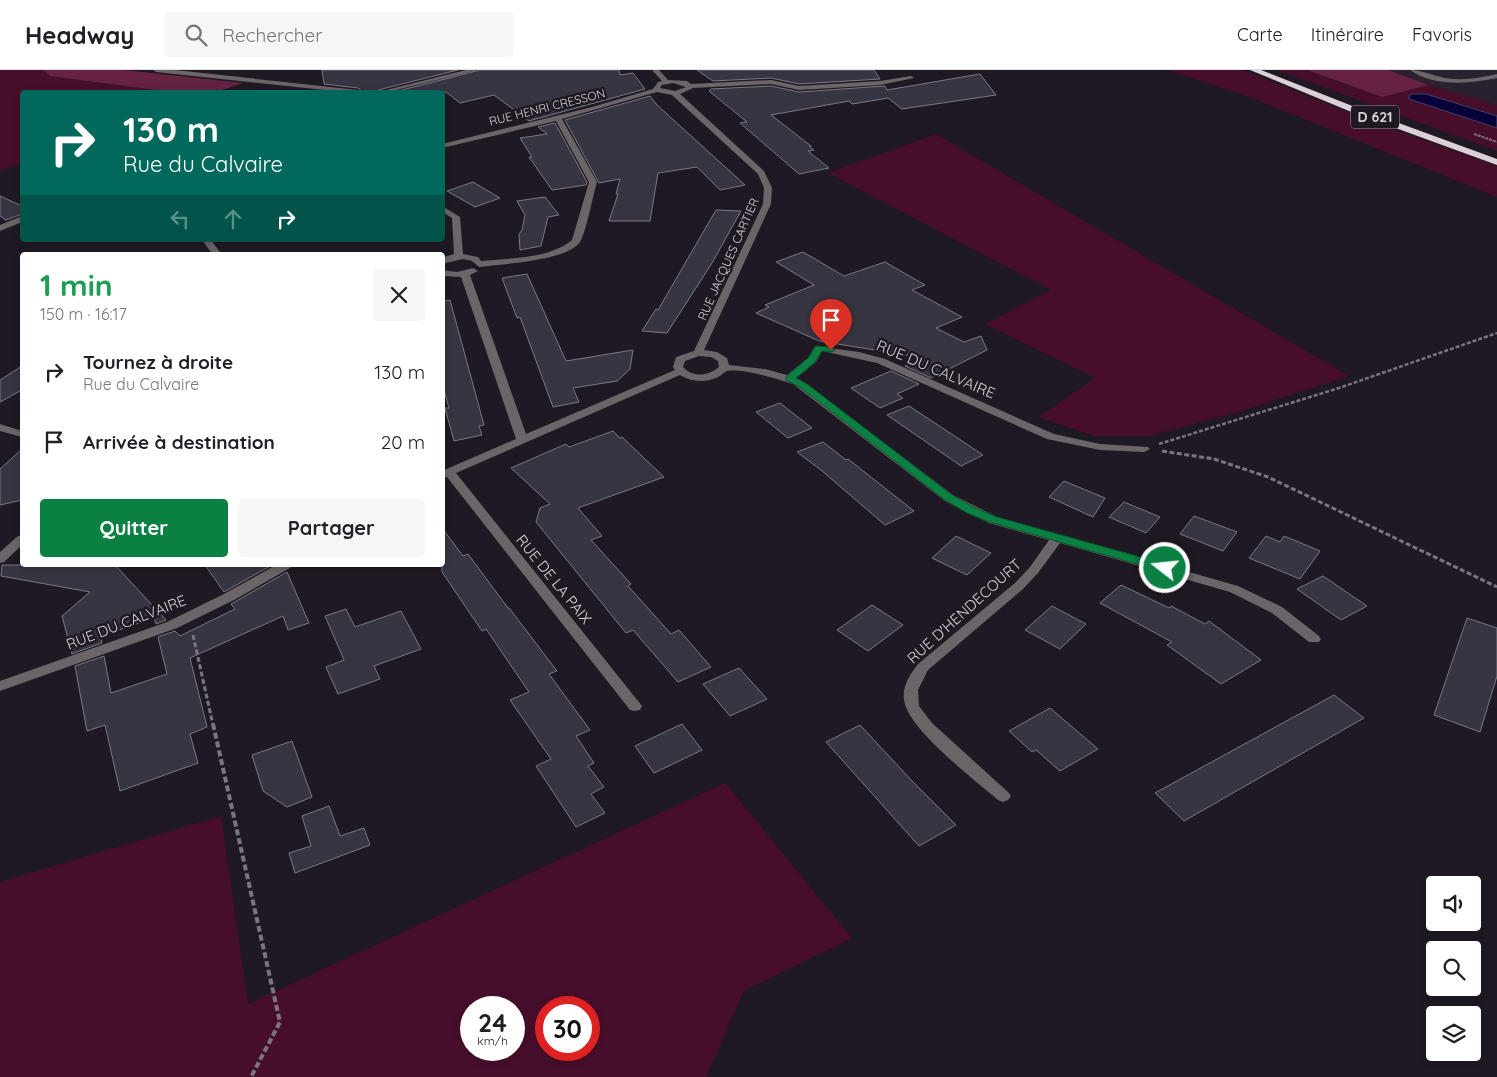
<!DOCTYPE html>
<html lang="fr">
<meta charset="utf-8">
<style>
body{margin:0;font-family:Quicksand,sans-serif;background:#f6f6f6;color:#202124;height:100vh;display:flex;flex-direction:column;font-size:19px;white-space:nowrap}
*{box-sizing:border-box;margin:0}
p{font-size:16px;color:#757577}
.icon{flex:none;width:28px;height:28px;fill:none;stroke:currentColor;stroke-width:2;stroke-linecap:round;stroke-linejoin:round}
.map{position:relative;flex:1;overflow:hidden}
.side{position:absolute;left:20px;top:182px;width:425px;height:315px;display:flex;flex-direction:column;background:#fff;border-radius:5px;box-shadow:0 2px 8px #0003}
.side>*{flex:none}
.hud{position:absolute;left:20px;top:20px;width:425px;height:152px;border-radius:5px;box-shadow:0 2px 8px #0003;background:#00695c;color:#fff;overflow:hidden}
.buttons{position:absolute;left:1426px;top:806px;display:grid;gap:10px}
.buttons a{display:grid;place-items:center;width:55px;height:55px;border-radius:5px;background:#fff;box-shadow:0 2px 8px #0003;font-size:25px}
.speed{position:absolute;left:460px;top:926px;display:flex;gap:10px;font-size:25px;font-weight:700;text-align:center}
.speed>*{display:grid;place-content:center;width:65px;height:65px;border-radius:50%;background:#fff;box-shadow:0 2px 8px #0003;line-height:1}
.speed small{font-size:12px;font-weight:400}
.speed .limit{border:8px solid #d22;background:#fff;color:#111}
.pin{position:absolute;display:grid;place-items:center;width:42px;height:42px;color:#fff;margin:-51px -21px;border-radius:50% 50% 50% 0;rotate:-45deg;box-shadow:0 0 5px #0007}
.pin .icon{rotate:45deg}
.me{position:absolute;width:55px;margin:-28px;rotate:286deg;stroke-linejoin:round;filter:drop-shadow(0 0 4px #0008)}
.turn{display:flex;align-items:center;gap:18px;height:105px;padding:0 20px;font-size:22px}
.turn .icon{width:65px;height:65px;stroke-width:2.5}
.turn b{display:block;font-size:35px;line-height:42px}
.lanes{display:flex;align-items:center;height:48px;padding:0 20px;background:#0003;justify-content:center;gap:25px;direction:ltr}
.lanes .off{opacity:.35}
.round{display:grid;place-items:center;flex:none;width:52px;height:52px;border-radius:5px;background:#f6f6f6}
.head{display:flex;align-items:center;justify-content:space-between;height:85px;padding:0 20px}
h1{font-size:30px;font-weight:700;line-height:38px;color:#1e9e55}
.button{display:flex;gap:10px;margin-top:auto;padding:10px 20px}
.button a{flex:1;height:58px;border-radius:5px;background:#0b8043;color:#fff;font-size:20px;font-weight:700;line-height:58px;text-align:center}
.button a+a{background:#f6f6f6;color:#202124}
ul{padding:0;list-style:none}
li{display:flex;align-items:center;gap:15px;height:70px;padding:0 20px}
li div{flex:1}
li b{display:block;font-size:19px}
li em{font-style:normal}
header{display:flex;align-items:center;gap:30px;box-sizing:border-box;height:70px;padding:0 25px;background:#fff;border-bottom:1px solid #e0e0e0}
header strong{font-size:24px}
nav{display:flex;gap:28px;margin-inline-start:auto;font-size:18px}
.search{width:350px;height:45px;background:#f6f6f6;display:flex;align-items:center;gap:12px;box-sizing:border-box;padding:0 18px;border-radius:5px;color:#757577;font-size:19px}
.map>svg:first-child{display:block}
</style>
<header>
<strong>Headway</strong>
<div class="search"><svg class="icon" aria-label="search" viewBox="0 0 24 24"><circle cx="10" cy="10" r="6"/><path d="M15 15l6 6"/></svg>Rechercher</div>
<nav><a>Carte</a><a>Itinéraire</a><a>Favoris</a></nav>
</header>
<div class="map">
<svg width="1497" height="1007" viewBox="0 0 1497 1007">
<rect width="100%" height="100%" fill="#1f1923"/>
<!-- built -->
<path fill="#2a2130" d="M1388 0H1497V35L1439 19Z"/>
<!-- green -->
<g fill="#470e2a" fill-rule="evenodd">
<path d="M0 0H44L50 6 170 22H22V93L0 101Z"/>
<path d="M1167 0H1242L1371 51 1497 96V127L1252 28Z"/>
<path d="M1277 0H1307L1382 27 1429 15 1497 35V81Z"/>
<path d="M936 64 1349 306 1239 342 1148 366H1094L1038 347 1095 308 985 254 1051 220 828 103Z"/>
<path d="M725 713 852 868 744 921 706 1007H0V812L221 746 248 934ZM471 938H514V980H471ZM546 938H589V980H546Z"/>
</g>
<!-- forest -->
<g fill="#652341">
<path d="M44 0H124L243 13 216 22H170L50 6Z"/>
<path d="M1307 0H1388L1429 15 1382 27Z"/>
</g>
<!-- water -->
<path fill="#060139" stroke="#45406a" d="M1410 24H1426L1497 46V58L1409 29Z"/>
<!-- building -->
<g fill="#373541" stroke="#7a7886">
<path d="M322 0H458L378 20 376 22H363L358 18 324 14Z"/>
<path d="M480 0H619L620 5 633 3 645 19 529 51 494 25 460 33 446 22H394Z"/>
<path d="M697 0H874L880 9 799 14 771 8 713 11Z"/>
<path d="M980 4 996 25 902 39 888 28 852 34 849 31 771 45 811 76H809L814 80 808 81 829 98 799 104 740 53 747 52 709 21 711 19 771 16 799 22 885 16 887 20Z"/>
<path d="M650 26 657 35 745 115 720 120 697 97 658 103 650 151H609L618 124H616L620 109 599 113 565 50Z"/>
<path d="M555 53 587 112 586 115 552 120 529 87H532L520 68 547 64 538 57Z"/>
<path d="M473 112 500 128 475 137 447 121Z"/>
<path d="M0 126 22 136V144L6 150 0 146Z"/>
<path d="M545 127 559 145 548 147 541 176 520 180 519 164 522 160 525 145 517 131Z"/>
<path d="M716 140 741 141 712 193 667 263 642 261 656 239 658 240Z"/>
<path d="M803 182 844 206 885 192 925 215 912 220 962 247 936 258 964 272 981 266 987 280 931 308 905 296 924 288 819 271 756 243 769 237 765 235 814 215 776 192Z"/>
<path d="M527 204 566 291 633 280 630 299 617 311 573 318 579 332 553 337 520 247 517 248 502 208Z"/>
<path d="M450 230 484 355 479 356 482 365 454 371 445 338H449L442 313V231Z"/>
<path d="M22 296V320L0 332V310Z"/>
<path d="M891 301 919 314 897 324 903 328 880 338 851 318Z"/>
<path d="M780 333 812 358 788 368 756 342Z"/>
<path d="M909 336 953 365 983 385 961 396 887 345Z"/>
<path d="M613 361 620 368 622 367 664 407 578 438 602 466 591 470 631 514 628 516 671 564 679 560 711 597 678 612 633 560 626 563 536 452 540 438 550 434 511 398 566 374 569 377Z"/>
<path d="M823 372 846 390 848 389 914 441 885 455 821 400 797 382Z"/>
<path d="M22 379V430L0 435V399Z"/>
<path d="M1064 411 1105 428 1093 447 1049 427Z"/>
<path d="M1124 432 1160 447 1146 463 1109 447Z"/>
<path d="M1194 446 1237 462 1223 481 1180 464Z"/>
<path d="M442 458 463 486 468 484 508 538H509L557 601 549 604 590 660 576 666 594 693 588 696 604 717 591 724 605 743 576 757 536 696 551 689 510 630 529 622 486 559 482 561 442 502Z"/>
<path d="M956 466 991 483 967 505 932 488Z"/>
<path d="M1266 466 1280 472 1284 466 1320 481 1300 509 1249 488Z"/>
<path d="M2 495H115L166 550 156 554 154 548 101 566 102 573 72 584 62 546 90 522 1 506Z"/>
<path d="M205 495H272L224 522Z"/>
<path d="M287 502 309 553 288 560 283 546 190 588 207 657 190 664 198 693 120 721 105 655 87 661 75 596 104 586 111 623 167 604 158 567 175 561 180 566 235 539 231 534Z"/>
<path d="M1323 506 1367 536 1341 550 1297 519Z"/>
<path d="M1121 515 1169 538 1171 536 1205 554 1209 551 1261 590 1221 614 1167 575 1172 572 1100 533Z"/>
<path d="M872 535 903 555 868 581 837 560Z"/>
<path d="M1052 536 1086 554 1060 579 1025 560Z"/>
<path d="M346 539 355 557 401 541 421 579 374 596 380 609 338 624 326 597 344 590 325 546Z"/>
<path d="M1467 548 1497 558V606L1480 662 1434 645Z"/>
<path d="M739 598 767 629 730 646 703 614Z"/>
<path d="M1334 625 1364 648 1184 751 1155 723Z"/>
<path d="M1050 638 1098 679 1060 701 1036 680 1032 682 1009 661Z"/>
<path d="M682 654 702 680 654 703 635 676Z"/>
<path d="M860 655 913 712 956 755 919 776 826 672Z"/>
<path d="M292 671 312 727 287 737 263 721 252 685Z"/>
<path d="M329 736 340 766 364 758 370 775 295 803 289 783 311 776 302 746Z"/>
</g>
<g fill="none" stroke-linecap="round" stroke-linejoin="round">
<!-- path-far3 -->
<path stroke="#7a757e" stroke-width="2" stroke-dasharray="3 1" stroke-linecap="butt" d="M1474 64 1497 72"/>
<!-- path-far2 -->
<path stroke="#7a757e" stroke-width="2.5" stroke-dasharray="4 2" stroke-linecap="butt" d="M1159 374 1339 318 1497 263"/>
<!-- path-far1 -->
<g stroke="#7a757e" stroke-width="3" stroke-dasharray="5 2.5" stroke-linecap="butt">
<path d="M1162 381 1214 389 1268 407 1497 517"/>
<path d="M193 565 213 655"/>
</g>
<!-- path -->
<path stroke="#7a757e" stroke-width="4" stroke-dasharray="6 3" stroke-linecap="butt" d="M213 654 280 952 251 1007"/>
<!-- minor -->
<g fill="#6b656a" fill-rule="evenodd">
<path d="M153 0H175L358 20 361 22H343L156 2Z"/>
<path d="M466 0H478L388 22H378Z"/>
<path d="M652 0H659L668 10 687 11 691 14 771 10 799 16 880 11 911 6 914 8 880 15 799 20 771 14 693 18 680 24 764 101 772 118 771 134 704 280 717 282 727 288 729 295 765 299 787 305 808 288 815 276 859 282 885 289 1054 364 1100 374 1148 377 1150 379 1144 382 1100 380 1047 369 877 293 822 281 816 292 796 308 801 310 953 425 997 447 1238 516 1282 537 1319 566 1321 569 1319 572H1309L1272 543 1230 522 1060 473 1038 503 1023 519 928 600 918 620 919 636 932 653 1008 722 1011 726 1008 730 1003 732 998 730C975 710 906 658 904 629 902 616 911 603 918 594L1015 513 1030 497 1049 470 989 453 945 431 793 314C778 309 743 298 727 301 724 302 721 306 718 307 705 313 691 312 680 305L456 403 642 636 640 640 635 641 630 640 447 407 442 408V401L516 369 461 207 442 206V200L457 202 473 198 478 201 470 205 526 364 675 300 673 297 676 287 694 281 763 134 764 118 758 104 672 25 657 22 562 49 597 112C593 125 586 163 580 172 567 191 501 194 479 197L472 191 463 189 442 194V188L454 184 452 148 442 142V136L460 147 463 184 478 187 481 191C510 188 549 189 572 170L589 112 556 51 442 78V74L592 37 653 19 658 12 662 11ZM673 13 686 17 675 21 660 18 662 15ZM699 286 711 287 718 291 719 297C708 306 693 308 683 297L685 291Z"/>
<path d="M1410 0C1422 0 1433 6 1445 8 1463 11 1480 8 1497 4V8C1470 14 1434 17 1410 0Z"/>
<path d="M22 146V152L0 161V155Z"/>
<path d="M202 170H211L222 185H213Z"/>
<path d="M0 354 22 361V367L0 361Z"/>
<path d="M22 465V475L4 492 0 493V482L18 466Z"/>
<path d="M276 495H292L290 498 234 530 177 558 0 621V611L167 552 224 524Z"/>
</g>
<!-- highway -->
<path fill="#ddcfda" fill-rule="evenodd" d="M1250 0H1261L1355 37 1497 89V95L1349 41Z"/>
</g>
<!-- route -->
<path fill="#0b8043" stroke="#07532c" d="M816 276 831 277 835 280 831 282 822 281 815 292 796 308 807 314 952 425 975 438 997 447 1169 495 1170 498 1165 502 989 452 967 443 945 430 801 318 786 310V307L808 288Z"/>
<g text-anchor="middle" dominant-baseline="central" stroke-width="5" stroke-linejoin="round" paint-order="stroke">
<!-- far-street labels -->
<g font-size="12" fill="#d8d4db" stroke="#1f1923">
<text transform="translate(547 37) rotate(-14)">RUE HENRI CRESSON</text>
<text transform="translate(728 189) rotate(-66)">RUE JACQUES CARTIER</text>
</g>
<!-- shield labels -->
<rect fill="#1f1923" stroke="#a09ca4" stroke-width="1" x="1351" y="35.5" width="48" height="23" rx="4"/>
<g font-size="14" font-weight="bold" fill="#d8d4db">
<text x="1375" y="47">D 621</text>
</g>
<!-- street labels -->
<g font-size="15" fill="#d8d4db" stroke="#1f1923">
<text transform="translate(936 299) rotate(23)">RUE DU CALVAIRE</text>
<text transform="translate(554 509) rotate(51)">RUE DE LA PAIX</text>
<text transform="translate(964 541) rotate(-42)">RUE D'HENDECOURT</text>
<text transform="translate(126 552) rotate(-21)">RUE DU CALVAIRE</text>
</g>
</g>
</svg>
<div class="buttons">
<a><svg class="icon" aria-label="sound" viewBox="0 0 24 24"><path d="M4 9h4l5-4v14l-5-4H4zM17 9q2 3 0 6"/></svg></a>
<a><svg class="icon" aria-label="search" viewBox="0 0 24 24"><circle cx="10" cy="10" r="6"/><path d="M15 15l6 6"/></svg></a>
<a><svg class="icon" aria-label="layers" viewBox="0 0 24 24"><path d="M12 4l9 5-9 5-9-5zM3 14l9 5 9-5"/></svg></a>
</div>
<div class="speed"><div>24<small>km/h</small></div><div class="limit">30</div></div>
<div class="pin" style="left:831px;top:280px;background:#d93025"><svg class="icon" aria-label="arrive" viewBox="0 0 24 24"><path d="M6 21V4h12l-3 4 3 4H6"/></svg></div>
<svg class="me" style="left:1165px;top:498px" viewBox="-20 -20 40 40"><circle r="17" fill="#0b8043" stroke="#fff" stroke-width="3"/><path d="M0-11L8 9 0 5-8 9z" fill="#fff"/></svg>
<div class="hud">
<div class="turn"><svg class="icon" aria-label="right" viewBox="0 0 24 24"><path d="M7 20v-9h11M14 6l5 5-5 5"/></svg><div><b>130 m</b>Rue du Calvaire</div></div>
<div class="lanes"><svg class="icon off" aria-label="left" viewBox="0 0 24 24"><path d="M17 20v-9H6M10 6l-5 5 5 5"/></svg><svg class="icon off" aria-label="ahead" viewBox="0 0 24 24"><path d="M12 20V5M6 11l6-6 6 6"/></svg><svg class="icon" aria-label="right" viewBox="0 0 24 24"><path d="M7 20v-9h11M14 6l5 5-5 5"/></svg></div>
</div>
<section class="side">
<div class="head"><div><h1>1 min</h1><p>150 m · 16:17</p></div><a class="round"><svg class="icon" aria-label="close" viewBox="0 0 24 24"><path d="M6 6l12 12M18 6L6 18"/></svg></a></div>
<ul>
<li><svg class="icon" aria-label="right" viewBox="0 0 24 24"><path d="M7 20v-9h11M14 6l5 5-5 5"/></svg><div><b>Tournez à droite</b><p>Rue du Calvaire</p></div><em>130 m</em></li>
<li><svg class="icon" aria-label="arrive" viewBox="0 0 24 24"><path d="M6 21V4h12l-3 4 3 4H6"/></svg><div><b>Arrivée à destination</b></div><em>20 m</em></li>
</ul>
<div class="button"><a>Quitter</a><a>Partager</a></div>
</section>
</div>
